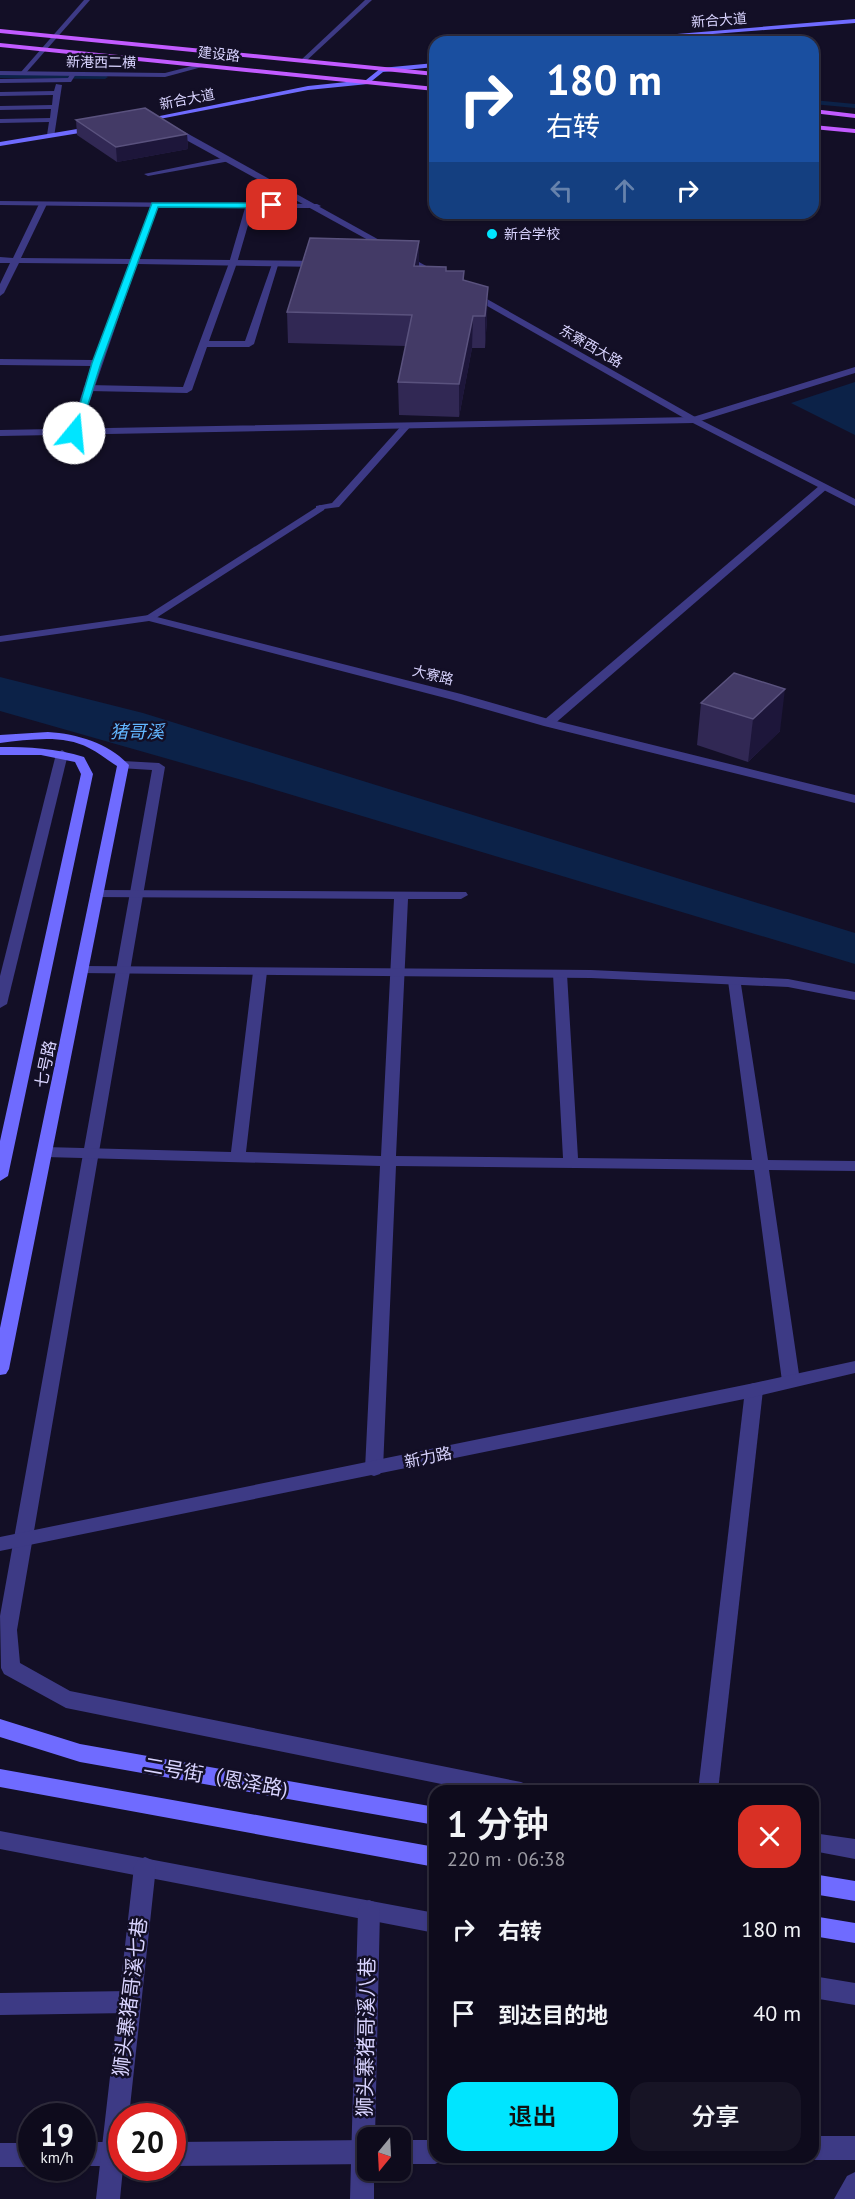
<!DOCTYPE html>
<html lang="zh">
<meta charset="utf-8">
<style>
body{margin:0;font-family:"PT Sans","Noto Sans SC",sans-serif;background:#171425;color:#f1f3f6;height:100vh;display:flex;flex-direction:column;font-size:22px;white-space:nowrap}
*{box-sizing:border-box;margin:0}
p{font-size:20px;color:#9b9ba3}
.icon{flex:none;width:33px;height:33px;fill:none;stroke:currentColor;stroke-width:2;stroke-linecap:round;stroke-linejoin:round}
.map{position:relative;flex:1;overflow:hidden}
.drawer{position:absolute;left:429px;top:1785px;width:390px;height:378px;display:flex;flex-direction:column;background:#0e0b1c;border-radius:18px;box-shadow:0 2px 4px #0004,0 0 0 2px #2e2b3b}
.drawer>*{flex:none}
.banner{position:absolute;left:429px;top:36px;width:390px;height:183px;border-radius:18px;box-shadow:0 2px 4px #0004,0 0 0 2px #2e2b3b;background:#1a4fa0;color:#fff;overflow:hidden}
.needle{width:39px;rotate:198deg}
.controls{position:absolute;left:357px;top:2127px;display:grid;gap:12px}
.controls a{display:grid;place-items:center;width:54px;height:54px;border-radius:12px;background:#0e0b1c;box-shadow:0 2px 4px #0004,0 0 0 2px #2e2b3b;font-size:30px}
.speed{position:absolute;left:18px;top:2103px;display:flex;gap:12px;font-size:30px;font-weight:700;text-align:center}
.speed>*{display:grid;place-content:center;width:78px;height:78px;border-radius:50%;background:#0e0b1c;box-shadow:0 2px 4px #0004,0 0 0 2px #2e2b3b;line-height:1}
.speed small{font-size:15px;font-weight:400}
.speed .limit{border:9px solid #d22;background:#fff;color:#111}
.pin{position:absolute;display:grid;place-items:center;width:51px;height:51px;color:#fff;margin:-26px;border-radius:12px;box-shadow:0 3px 9px #0006}
.me{position:absolute;width:66px;margin:-33px;rotate:17deg;stroke-linejoin:round;filter:drop-shadow(0 0 4px #0008)}
.turn{display:flex;align-items:center;gap:21px;height:126px;padding:0 18px;font-size:27px}
.turn .icon{width:78px;height:78px;stroke-width:2.5}
.turn b{display:block;font-size:42px;line-height:51px}
.lanes{display:flex;align-items:center;height:57px;padding:0 18px;background:#0003;justify-content:center;gap:30px;direction:ltr}
.lanes .off{opacity:.35}
.round{display:grid;place-items:center;flex:none;width:63px;height:63px;border-radius:18px;background:#171425}
.summary{display:flex;align-items:center;justify-content:space-between;height:102px;padding:0 18px}
h1{font-size:36px;font-weight:600;line-height:45px}
.button{display:flex;gap:12px;margin-top:auto;padding:12px 18px}
.button a{flex:1;height:69px;border-radius:18px;background:#00e5ff;color:#111;font-size:24px;font-weight:600;line-height:69px;text-align:center}
.button a+a{background:#171425;color:#f1f3f6}
ul{padding:0;list-style:none}
li{display:flex;align-items:center;gap:18px;height:84px;padding:0 18px}
li div{flex:1}
li b{display:block;font-size:22px}
li em{font-style:normal}
.map>svg:first-child{display:block}
</style>
<div class="map">
<svg width="855" height="2199" viewBox="0 0 855 2199">
<rect width="100%" height="100%" fill="#130f26"/>
<!-- water -->
<g fill="#0c2248">
<path d="M855 382V435L791 403Z"/>
<path d="M0 677 143 713 855 933V964L249 782 0 711Z"/>
</g>
<g fill="none" stroke-linecap="round" stroke-linejoin="round">
<!-- stream -->
<g fill="#0c2248" fill-rule="evenodd">
<path d="M0 74 105 75 108 77 105 79 0 78Z"/>
<path d="M813 100 855 104V108L813 104Z"/>
</g>
<!-- service -->
<g fill="#3d3a85" fill-rule="evenodd">
<path d="M84 0H90L25 74H21V72Z"/>
<path d="M71 73 76 74 71 82 0 83V79L68 78Z"/>
<path d="M56 84 62 85 54 137 47 135 49 122 0 123V119L50 118 51 109 0 110V106L52 105 53 95 0 96V92L54 91Z"/>
<path d="M227 157 230 161 148 176 144 174Z"/>
<path d="M43 202 47 204 21 258 131 259 151 205 155 203 159 205 139 259 322 261 326 264 322 267 137 264 79 433 74 436 69 433 91 366 0 365V359L93 360 129 264 19 263 4 293 0 296V284L10 263H0V257L13 258 39 204Z"/>
<path d="M403 424 411 426 339 507 316 510V506L332 503Z"/>
<path d="M819 486 828 488 552 726H544V720Z"/>
<path d="M62 750 68 754 7 1004 0 1008V976L56 754Z"/>
<path d="M123 761 159 763 165 767 17 1630 20 1663 70 1691 521 1782 528 1785 531 1791H476L66 1708 4 1674 1 1668 0 1616 152 770 119 768 117 765Z"/>
<path d="M0 1831 435 1913V1933L0 1849Z"/>
<path d="M813 1833 855 1839V1859L813 1851Z"/>
<path d="M813 1976 855 1983V2005L813 1998Z"/>
<path d="M129 1991 137 1994 140 2002 137 2010 129 2013 0 2015V1993Z"/>
<path d="M813 2136H855V2160H813L807 2157H813Z"/>
<path d="M368 2140V2164L172 2166V2142Z"/>
<path d="M400 2140H435V2157H445L443 2160 435 2164H400Z"/>
<rect x="82" y="2142" width="40" height="24"/>
<rect x="0" y="2143" width="32" height="24"/>
</g>
<!-- minor -->
<g fill="#3d3a85" fill-rule="evenodd">
<path d="M365 0H372L305 62H301V60Z"/>
<path d="M0 201 317 204 321 206 317 208H253L237 263 209 341H245L272 264 279 262 254 344 249 347H207L192 390 187 393 88 391 83 388 88 385 183 387 229 263 245 208 0 205Z"/>
<path d="M855 367V373L694 423 0 436V430L693 417Z"/>
<path d="M320 505 325 508 324 510 153 620 149 621 143 618Z"/>
<path d="M97 890 466 892 468 895 461 899H408L396 1156 563 1158 553 974 560 970 567 974 578 1158 752 1160 728 981 730 978H740L768 1160 855 1161V1171L769 1170 800 1381 797 1386 791 1387 785 1386 782 1381 754 1170 396 1166 383 1469 380 1474 374 1476 368 1474 365 1469 380 1166 45 1157 37 1152 45 1147 231 1152 253 972 260 968 267 972 246 1152 381 1156 394 899 92 897 90 894 92 891Z"/>
<path d="M754 1383 760 1385 763 1390 718 1791H698L745 1390 748 1385Z"/>
<path d="M145 1857 152 1860 156 1867 129 2116H122L123 2168 120 2199H96L134 1867 138 1860Z"/>
<path d="M369 1900 377 1903 380 1910 375 2138H368V2170H374V2199H350L358 1910 361 1903Z"/>
<path d="M855 2172V2199H834L847 2176Z"/>
</g>
<!-- tertiary -->
<g fill="#3d3a85" fill-rule="evenodd">
<path d="M200 64 202 67 165 77 0 75V71L165 73Z"/>
<path d="M168 126H174L446 277 439 279 168 130Z"/>
<path d="M471 290 697 418 855 499V506L691 422 468 295V291Z"/>
<path d="M149 615 461 694 552 720 855 795V803L544 726 453 700 149 621 0 642V636Z"/>
<path d="M83 966 591 970 788 979 855 992V1000L788 987 591 978 78 973 76 970Z"/>
<path d="M855 1361V1373L754 1397 0 1551V1537L754 1383Z"/>
</g>
<!-- secondary -->
<g fill="#6f6bff" fill-rule="evenodd">
<path d="M855 19V23L610 42H581Z"/>
<path d="M435 63V67L383 72 368 84 308 90 139 123 135 121 308 86 366 80 381 68Z"/>
<path d="M95 126 98 130 0 146V142Z"/>
<path d="M48 732C78 734 108 743 129 765L9 1369 6 1374 0 1375V1328L117 766C107 760 99 753 89 748 62 734 29 740 0 743V735Z"/>
<path d="M0 747C29 747 56 748 84 757L93 774 8 1176 0 1181V1141L81 774 75 762 41 755H0Z"/>
<path d="M0 1719 80 1744 435 1807V1825L80 1762 0 1737Z"/>
<path d="M0 1769 435 1847V1867L0 1787Z"/>
<path d="M813 1874 855 1881V1901L813 1894Z"/>
<path d="M813 1916 855 1923V1943L813 1936Z"/>
</g>
<!-- primary -->
<g fill="#c25bff" fill-rule="evenodd">
<path d="M0 29 435 72V76L0 33Z"/>
<path d="M0 43 435 87V91L0 47Z"/>
<path d="M813 109 855 114V118L813 113Z"/>
<path d="M813 125 855 129V133L813 129Z"/>
</g>
</g>
<!-- wall -->
<g fill="#312854">
<path d="M76 120 187 134 188 149 117 162 77 135Z"/>
<path d="M419 266 446 271H464V280L487 318 485 348H472L459 417 399 415 398 382 406 346 288 343 287 312Z"/>
<path d="M734 673 780 731 748 762 697 745 701 703Z"/>
</g>
<!-- shaded-wall -->
<g fill="#1d163a">
<path d="M187 134 188 149 117 162 116 147Z"/>
<path d="M419 241V272L414 266Z"/>
<path d="M488 287 487 318 485 348V316Z"/>
<path d="M473 316 472 348 459 417V384Z"/>
<path d="M785 689 780 731 748 762 753 719Z"/>
</g>
<!-- building -->
<g fill="#433a66" stroke="#5a527e" stroke-width="1.5">
<path d="M145 108 187 134 116 147 76 120Z"/>
<path d="M310 238 419 241 414 266 446 267V271H464L463 280 488 287 485 316H473L459 384 398 382 412 315 287 312Z"/>
<path d="M734 673 785 689 753 719 701 703Z"/>
</g>
<!-- route -->
<path fill="#00e5ff" stroke="#0095a6" stroke-width="1.5" d="M152 203H272L276 205 272 208 158 207 101 363 79 433 71 435 92 363Z"/>
<!-- markers -->
<circle fill="#00e5ff" stroke="#130f26" stroke-width="2" cx="492" cy="234" r="6"/>
<g text-anchor="middle" dominant-baseline="central" stroke-width="5" stroke-linejoin="round" paint-order="stroke">
<!-- far-street labels -->
<g font-size="14" fill="#d9d4ff" stroke="#130f26">
<text transform="translate(719 20) rotate(-4)">新合大道</text>
<text transform="translate(219 54) rotate(6)">建设路</text>
<text transform="translate(101 62) rotate(1)">新港西二横</text>
<text transform="translate(187 99) rotate(-11)">新合大道</text>
<text transform="translate(591 346) rotate(30)">东寮西大路</text>
<text transform="translate(433 675) rotate(14)">大寮路</text>
</g>
<!-- far-poi labels -->
<g font-size="14" fill="#d9d4ff" stroke="#130f26" text-anchor="start">
<text x="504" y="234">新合学校</text>
</g>
<!-- street labels -->
<g font-size="16" fill="#d9d4ff" stroke="#130f26">
<text transform="translate(45 1064) rotate(-78)">七号路</text>
<text transform="translate(428 1457) rotate(-12)">新力路</text>
</g>
<!-- water labels -->
<g font-size="18" font-style="italic" fill="#62b6ff" stroke="#130f26">
<text x="137" y="731">猪哥溪</text>
</g>
<!-- near-street labels -->
<g font-size="20" fill="#d9d4ff" stroke="#130f26">
<text transform="translate(216 1777) rotate(10)">二号街（恩泽路)</text>
<text transform="translate(130 1997) rotate(-83)">狮头寨猪哥溪七巷</text>
<text transform="translate(366 2037) rotate(-89)">狮头寨猪哥溪八巷</text>
</g>
</g>
</svg>
<div class="controls">
<a><svg class="needle" viewBox="-14 -14 28 28"><path d="M0-13l5 13h-10z" fill="#e53935"/><path d="M0 13l5-13h-10z" fill="#9b9ba3"/></svg></a>
</div>
<div class="speed"><div>19<small>km/h</small></div><div class="limit">20</div></div>
<div class="pin" style="left:272px;top:205px;background:#d93025"><svg class="icon" aria-label="arrive" viewBox="0 0 24 24"><path d="M6 21V4h12l-3 4 3 4H6"/></svg></div>
<svg class="me" style="left:74px;top:433px" viewBox="-20 -20 40 40"><circle r="19" fill="#fff"/><path d="M0-13L10 11 0 6-10 11z" fill="#00e5ff"/></svg>
<div class="banner">
<div class="turn"><svg class="icon" aria-label="right" viewBox="0 0 24 24"><path d="M7 20v-9h11M14 6l5 5-5 5"/></svg><div><b>180 m</b>右转</div></div>
<div class="lanes"><svg class="icon off" aria-label="left" viewBox="0 0 24 24"><path d="M17 20v-9H6M10 6l-5 5 5 5"/></svg><svg class="icon off" aria-label="ahead" viewBox="0 0 24 24"><path d="M12 20V5M6 11l6-6 6 6"/></svg><svg class="icon" aria-label="right" viewBox="0 0 24 24"><path d="M7 20v-9h11M14 6l5 5-5 5"/></svg></div>
</div>
<section class="drawer">
<div class="summary"><div><h1>1 分钟</h1><p>220 m · 06:38</p></div><a class="round" style="background:#d93025;color:#fff"><svg class="icon" aria-label="close" viewBox="0 0 24 24"><path d="M6 6l12 12M18 6L6 18"/></svg></a></div>
<ul>
<li><svg class="icon" aria-label="right" viewBox="0 0 24 24"><path d="M7 20v-9h11M14 6l5 5-5 5"/></svg><div><b>右转</b></div><em>180 m</em></li>
<li><svg class="icon" aria-label="arrive" viewBox="0 0 24 24"><path d="M6 21V4h12l-3 4 3 4H6"/></svg><div><b>到达目的地</b></div><em>40 m</em></li>
</ul>
<div class="button"><a>退出</a><a>分享</a></div>
</section>
</div>
